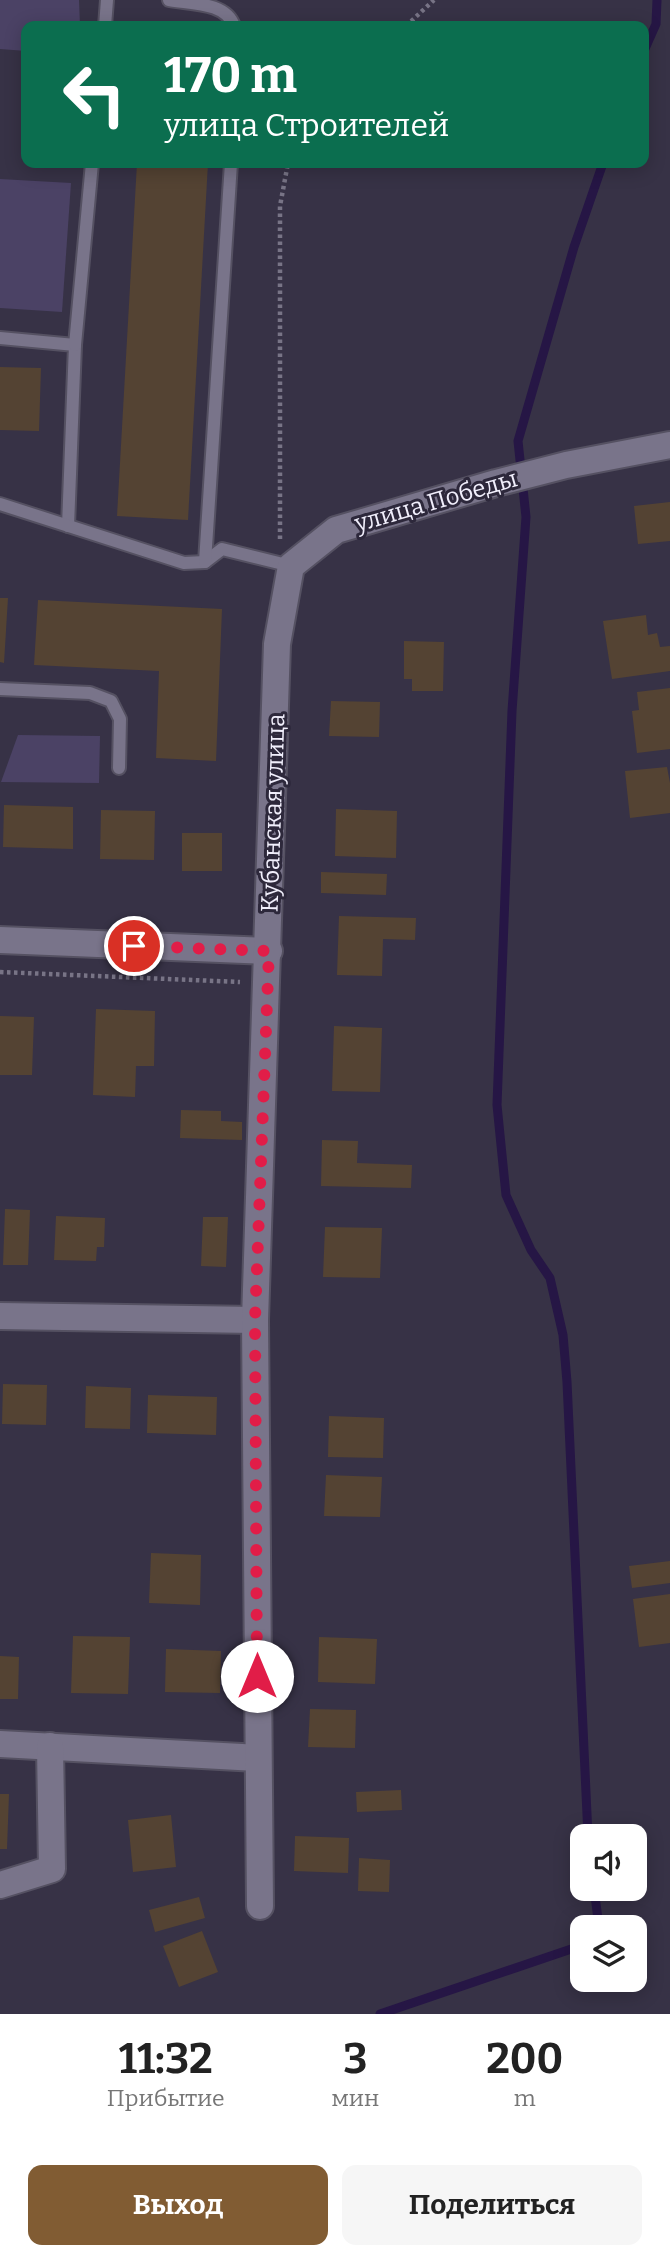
<!DOCTYPE html>
<html lang="ru">
<meta charset="utf-8">
<style>
body{margin:0;font-family:Bitter,serif;background:#f6f6f6;color:#222;height:100vh;display:flex;flex-direction:column;font-size:26px;white-space:nowrap}
*{box-sizing:border-box;margin:0}
p{font-size:23px;color:#767676}
.icon{flex:none;width:38px;height:38px;fill:none;stroke:currentColor;stroke-width:2;stroke-linecap:round;stroke-linejoin:round}
.map{position:relative;height:2014px;overflow:hidden}
.details{display:flex;flex-direction:column;background:#fff;flex:1}
.details>*{flex:none}
.banner{position:absolute;left:21px;top:21px;width:628px;height:147px;border-radius:14px;box-shadow:0 4px 18px #0003;background:#0b6e4f;color:#fff;overflow:hidden}
.controls{position:absolute;left:570px;top:1824px;display:grid;gap:14px}
.controls a{display:grid;place-items:center;width:77px;height:77px;border-radius:14px;background:#fff;box-shadow:0 4px 18px #0003;font-size:35px}
.pin{position:absolute;display:grid;place-items:center;width:60px;height:60px;color:#fff;margin:-30px;border:4px solid #fff;border-radius:50%;box-shadow:0 2px 7px #0007}
.me{position:absolute;width:77px;margin:-38px;rotate:0deg;stroke-linejoin:round;filter:drop-shadow(0 0 5px #0008)}
.turn{display:flex;align-items:center;gap:24px;height:147px;padding:0 28px;font-size:32px}
.turn .icon{width:91px;height:91px;stroke-width:2.5}
.turn b{display:block;font-size:49px;line-height:60px}
.eta{display:flex;justify-content:space-evenly;align-items:center;height:119px;text-align:center}
.eta b{font-size:42px;font-weight:700;line-height:49px}
.action{display:flex;gap:14px;margin-top:auto;padding:14px 28px}
.action a{flex:1;height:80px;border-radius:14px;background:#815c33;color:#fff;font-size:28px;font-weight:700;line-height:80px;text-align:center}
.action a+a{background:#f6f6f6;color:#222}
.map>svg:first-child{display:block}
</style>
<div class="map">
<svg width="670" height="2014" viewBox="0 0 670 2014">
<rect width="100%" height="100%" fill="#373246"/>
<!-- green -->
<g fill="#4b4265">
<path d="M0 0H79L80 26H26V51L0 49Z"/>
<path d="M0 179 71 183 62 312 0 308Z"/>
<path d="M18 735 100 736 99 783 1 782Z"/>
</g>
<g fill="none" stroke-linecap="round" stroke-linejoin="round">
<!-- stream -->
<g stroke="#261645" stroke-width="9">
<path d="M644 51 656 24 657 0"/>
<path d="M588 1836 567 1382 563 1335 550 1278 531 1250 506 1195 497 1105 512 711 526 517 518 441 574 247 603 163"/>
<path d="M594 1888 599 1927"/>
<path d="M380 2014 583 1945"/>
</g>
</g>
<!-- building -->
<g fill="#544333">
<path d="M137 163H208L188 520 117 516Z"/>
<path d="M0 367 41 368 39 431 0 430Z"/>
<path d="M670 502V541L638 544 634 506Z"/>
<path d="M0 598H8L4 663 0 662Z"/>
<path d="M38 600 222 609 216 761 156 758 159 671 34 665Z"/>
<path d="M646 615 648 635 657 633 660 647 670 646V671L612 679 603 621Z"/>
<path d="M404 641 444 642 443 691H412V679H404Z"/>
<path d="M670 688V749L637 753 632 711 639 710 637 692Z"/>
<path d="M331 701 380 702 379 737 329 736Z"/>
<path d="M667 767 670 783V813L630 818 625 771Z"/>
<path d="M4 805 73 807V849L3 847Z"/>
<path d="M336 809 397 811 396 858 335 856Z"/>
<path d="M101 810 155 811 154 860 100 859Z"/>
<rect x="182" y="833" width="40" height="38"/>
<path d="M321 872 387 874 386 895 321 893Z"/>
<path d="M339 916 416 918 415 940 383 939 382 976 337 975Z"/>
<path d="M96 1009 155 1011 154 1066H136L135 1097 93 1095Z"/>
<path d="M0 1016 34 1017 32 1075H0Z"/>
<path d="M334 1026 382 1028 380 1092 332 1091Z"/>
<path d="M181 1110 221 1111V1121L242 1122V1140L180 1138Z"/>
<path d="M322 1140 358 1141 357 1163 412 1165 411 1188 321 1186Z"/>
<path d="M5 1209 30 1210 28 1265H3Z"/>
<path d="M56 1216 105 1218 104 1247H97L96 1261 54 1260Z"/>
<path d="M203 1217H228L226 1267 201 1266Z"/>
<path d="M325 1227 382 1228 380 1278 323 1277Z"/>
<path d="M3 1384 47 1385 46 1425 2 1424Z"/>
<path d="M86 1386 131 1388 130 1429 85 1428Z"/>
<path d="M148 1395 217 1397 216 1435 147 1433Z"/>
<path d="M329 1416 384 1418 383 1458 328 1457Z"/>
<path d="M326 1475 382 1477 380 1517 324 1516Z"/>
<path d="M151 1553 201 1555 200 1605 149 1603Z"/>
<path d="M670 1561V1583L632 1588 629 1566Z"/>
<path d="M670 1594V1643L639 1647 633 1599Z"/>
<path d="M73 1636 130 1637 128 1694 71 1693Z"/>
<path d="M319 1637 377 1639 375 1684 318 1682Z"/>
<path d="M166 1649 221 1651 220 1693 165 1692Z"/>
<path d="M0 1656 19 1657 18 1699H0Z"/>
<path d="M310 1709 356 1710 355 1748 308 1747Z"/>
<path d="M401 1790 402 1810 357 1812 356 1792Z"/>
<path d="M0 1794H9L7 1849H0Z"/>
<path d="M171 1815 176 1867 133 1872 128 1820Z"/>
<path d="M295 1836 349 1838 348 1873 294 1871Z"/>
<path d="M359 1858 390 1860 389 1892 358 1891Z"/>
<path d="M199 1897 205 1918 155 1932 149 1910Z"/>
<path d="M202 1931 218 1972 179 1987 163 1946Z"/>
</g>
<g fill="none" stroke-linecap="round" stroke-linejoin="round">
<!-- lane casing -->
<g stroke="#555162" stroke-width="16">
<g id="lane">
<path d="M169 0C191 4 226 2 234 26"/>
<path d="M105 26 107 0"/>
<path d="M0 338 75 345 68 526"/>
<path d="M75 345 92 163"/>
<path d="M0 504 184 563 205 562 222 549 291 566"/>
<path d="M205 562 231 163"/>
<path d="M0 689 90 693 111 701 120 719 119 768"/>
</g>
</g>
<!-- street casing -->
<g stroke="#555162" stroke-width="30">
<g id="street">
<path d="M0 940 269 951"/>
<path d="M0 1316 255 1320"/>
<path d="M0 1744 258 1758"/>
<path d="M0 1885 52 1869 50 1746"/>
<path d="M260 1906 255 1320 277 644 291 566 336 530 496 483 566 465 670 445"/>
</g>
</g>
<!-- path -->
<g stroke="#787486" stroke-width="4.5" stroke-dasharray="3.5 3.5" stroke-linecap="butt">
<path d="M406 26 434 0"/>
<path d="M280 539V206L288 163"/>
<path d="M0 972 240 982"/>
</g>
<!-- lane -->
<use href="#lane" stroke="#79748a" stroke-width="12"/>
<!-- street -->
<use href="#street" stroke="#79748a" stroke-width="26"/>
</g>
<g fill="none" stroke-linecap="round" stroke-linejoin="round">
<!-- route -->
<path stroke="#e11d48" stroke-width="12" stroke-dasharray="0 21.6" d="M134 946 269 951 255 1320 257 1676"/>
</g>
<g text-anchor="middle" dominant-baseline="central" stroke-width="6" stroke-linejoin="round" paint-order="stroke">
<!-- street labels -->
<g font-size="24" fill="#f1effc" stroke="#2d283b">
<text transform="translate(436 501) rotate(-16)">улица Победы</text>
<text transform="translate(273 813) rotate(-88)">Кубанская улица</text>
</g>
</g>
</svg>
<div class="controls">
<a><svg class="icon" aria-label="sound" viewBox="0 0 24 24"><path d="M4 9h4l5-4v14l-5-4H4zM17 9q2 3 0 6"/></svg></a>
<a><svg class="icon" aria-label="layers" viewBox="0 0 24 24"><path d="M12 4l9 5-9 5-9-5zM3 14l9 5 9-5"/></svg></a>
</div>
<div class="pin" style="left:134px;top:946px;background:#d93025"><svg class="icon" aria-label="arrive" viewBox="0 0 24 24"><path d="M6 21V4h12l-3 4 3 4H6"/></svg></div>
<svg class="me" style="left:257px;top:1676px" viewBox="-20 -20 40 40"><circle r="19" fill="#fff"/><path d="M0-13L10 11 0 6-10 11z" fill="#e11d48"/></svg>
<div class="banner">
<div class="turn"><svg class="icon" aria-label="left" viewBox="0 0 24 24"><path d="M17 20v-9H6M10 6l-5 5 5 5"/></svg><div><b>170 m</b>улица Строителей</div></div>
</div>
</div>
<section class="details">
<div class="eta">
<div><b>11:32</b><p>Прибытие</p></div>
<div><b>3</b><p>мин</p></div>
<div><b>200</b><p>m</p></div>
</div>
<div class="action"><a>Выход</a><a>Поделиться</a></div>
</section>
